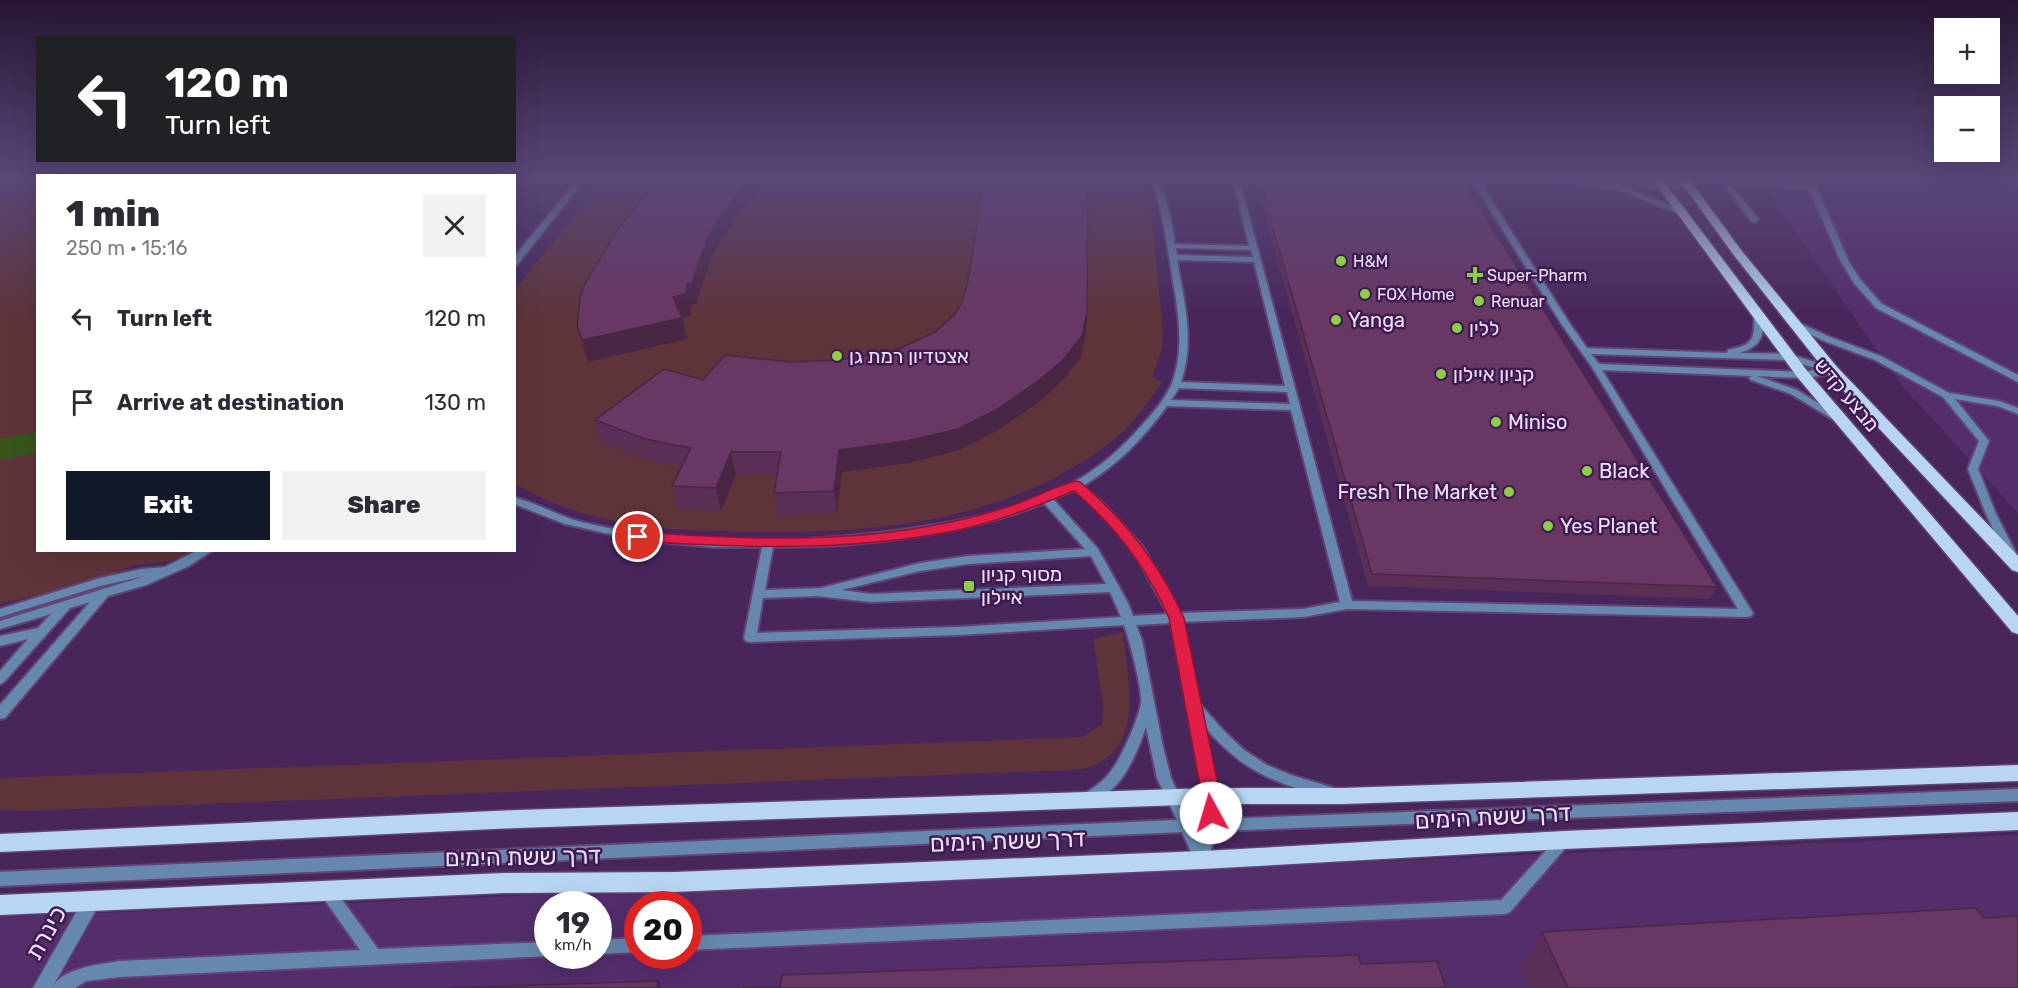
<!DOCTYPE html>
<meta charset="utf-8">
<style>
body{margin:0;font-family:Rubik,"Noto Sans Hebrew",sans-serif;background:#f2f2f3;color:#2b2b33;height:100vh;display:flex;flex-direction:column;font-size:22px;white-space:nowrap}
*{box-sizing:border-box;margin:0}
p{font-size:20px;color:#7c7c81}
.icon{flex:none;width:33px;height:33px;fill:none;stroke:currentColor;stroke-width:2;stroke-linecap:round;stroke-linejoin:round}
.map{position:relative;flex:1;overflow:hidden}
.sheet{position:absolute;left:36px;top:174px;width:480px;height:378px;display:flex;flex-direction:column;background:#fff;border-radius:0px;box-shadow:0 6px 24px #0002}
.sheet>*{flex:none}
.guide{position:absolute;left:36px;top:36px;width:480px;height:126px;border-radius:0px;box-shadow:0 6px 24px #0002;background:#202124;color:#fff;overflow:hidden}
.buttons{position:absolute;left:1934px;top:18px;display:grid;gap:12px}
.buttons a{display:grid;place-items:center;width:66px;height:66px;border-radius:0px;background:#fff;box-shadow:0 6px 24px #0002;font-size:30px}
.speed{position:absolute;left:534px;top:891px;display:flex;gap:12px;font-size:30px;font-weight:700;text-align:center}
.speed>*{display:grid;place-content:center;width:78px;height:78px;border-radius:50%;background:#fff;box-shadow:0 6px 24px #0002;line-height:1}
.speed small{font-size:15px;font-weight:400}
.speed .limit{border:9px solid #d22;background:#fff;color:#111}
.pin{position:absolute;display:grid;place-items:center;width:51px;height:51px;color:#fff;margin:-26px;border:3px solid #fff;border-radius:50%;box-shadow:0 2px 6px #0007}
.me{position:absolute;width:66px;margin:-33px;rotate:354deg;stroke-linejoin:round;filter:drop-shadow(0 0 4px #0008)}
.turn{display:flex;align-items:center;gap:21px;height:126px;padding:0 30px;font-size:27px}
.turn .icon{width:78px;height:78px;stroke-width:2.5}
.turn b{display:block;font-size:42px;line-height:51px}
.round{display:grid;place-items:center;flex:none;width:63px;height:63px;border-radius:0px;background:#f2f2f3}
.summary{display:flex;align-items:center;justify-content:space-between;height:102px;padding:0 30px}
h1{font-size:36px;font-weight:800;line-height:45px}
.button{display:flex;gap:12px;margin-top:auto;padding:12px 30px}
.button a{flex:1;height:69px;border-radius:0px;background:#111827;color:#fff;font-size:24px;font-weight:800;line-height:69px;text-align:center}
.button a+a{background:#f2f2f3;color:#2b2b33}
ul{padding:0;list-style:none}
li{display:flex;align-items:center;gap:18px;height:84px;padding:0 30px}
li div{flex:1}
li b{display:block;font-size:22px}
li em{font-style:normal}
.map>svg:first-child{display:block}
</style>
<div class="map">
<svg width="2018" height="988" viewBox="0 0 2018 988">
<rect width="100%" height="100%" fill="#48265c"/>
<!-- built -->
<g fill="#542d6b" fill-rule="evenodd">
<path d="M1758 179H2018V513L1903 387Z"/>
<path d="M2018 835V988H0V917ZM548 904H598V956H548ZM638 904H688V956H638Z"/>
</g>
<!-- green -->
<g fill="#5e343a">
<path d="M0 179H38L37 432 0 439Z"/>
<path d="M605 179H1140L1150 198 1163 332 1162 349 1152 378 1163 381C1149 400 1136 422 1117 437 1019 516 897 532 775 532 708 532 637 531 573 510 553 504 534 494 515 485L514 290Z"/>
<path d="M37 453 38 550 196 551 167 562 136 565 83 584 0 604V460Z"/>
<path d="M1123 632C1127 678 1146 742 1093 766 1081 772 1035 771 1019 772L26 811 0 810V778L1083 737 1102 724 1103 704 1093 639Z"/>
</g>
<!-- water -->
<path fill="#385519" d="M37 432V453L0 460V439Z"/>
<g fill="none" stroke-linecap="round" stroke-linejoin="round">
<!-- lane casing -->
<g stroke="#634476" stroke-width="4">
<g id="lane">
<path d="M578 179H585L517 265H514V257Z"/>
<path d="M1151 179H1157C1167 200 1172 221 1175 244L1249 246 1233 179H1239L1352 601 1738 609 1592 367 1562 325 1471 179H1477L1480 183 1484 179H1491L1483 187 1570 324 1587 348 1727 353 1728 350C1752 345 1755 341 1754 316L1758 313 1761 314C1767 334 1760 347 1740 353L1788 354 1835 368 1837 370C1820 381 1777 377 1757 376L1797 390 1842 418 1837 421 1834 420 1791 394 1751 380 1749 378 1752 376 1602 370 1751 610 1753 613 1751 616 1747 617 1347 609 1303 617 1183 622 1199 703 1224 731 1244 750 1267 765 1291 775 1334 788 1336 792 1334 796 1329 798C1273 782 1243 772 1204 726L1218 796 1217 819 2018 789V801L1216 831 1207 865 1202 867 1197 865 1182 832 0 886V872L1177 820 1157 778 1146 727C1137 752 1126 782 1103 796 1096 800 1092 804 1085 801L1083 797C1086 791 1092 790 1097 785 1103 781 1109 774 1113 768 1123 755 1138 719 1141 703 1143 692 1129 638 1124 625L958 635 750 642 746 641 744 638 762 547H714L637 540 565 524 514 504V497C534 503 552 512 571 519 591 525 618 530 639 533 731 544 825 542 916 528 969 520 1024 508 1072 483 1099 469 1123 447 1143 424 1154 412 1166 398 1172 383 1186 346 1177 307 1171 268 1166 238 1162 208 1151 179ZM1176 248 1251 250 1253 257 1177 255ZM1177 260 1254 262 1285 386 1181 382C1195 341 1184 301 1177 260ZM1591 354 1787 360 1819 369 1803 372 1599 364ZM1179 388 1287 392 1290 404 1171 400ZM1167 406 1291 410 1340 602 1303 609 1179 613 1143 547 1106 506 1083 486C1117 465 1144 438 1167 406ZM1075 490 1098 510 1134 552 1168 614 1133 616 1128 603 1098 549 1053 499ZM1044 503 1085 549 968 556 920 563 821 588 765 590 773 547C857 548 966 535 1044 503ZM1091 556 1106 584 871 594 841 590 920 571 968 564ZM1110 592 1121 617 958 627 757 633 763 598 817 596 871 602ZM1171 623 1204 796 1203 819 1190 820 1171 778 1163 747 1142 640 1136 625ZM1196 832H1201L1200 839Z"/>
<path d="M1551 179H1568L1620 186 1684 211 1677 213 1619 190 1554 181Z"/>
<path d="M1720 179 1807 185 1804 179H1810L1821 197 1848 260 1860 279 1882 304 2018 375V382L1876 308 1854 283 1840 260 1809 189 1731 185 1759 220 1755 222H1752L1723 184 1706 183 1703 181 1706 179Z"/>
<path d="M1625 182 1662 185 1688 183 1692 185 1688 187 1662 189 1623 185V183Z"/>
<path d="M1795 321 1830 337 1881 356 1949 393 1999 401 2018 408V414L1997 406 1955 399 1989 441 1978 469 1996 514 2017 555 2015 558 2011 559 2005 555 1986 514 1968 469 1979 441 1943 397 1875 360 1824 341 1792 326 1791 324Z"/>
<path d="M198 550H213L189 566 146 585 108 596 5 718 0 719V705L90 602 70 608 4 682 0 684V671L28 639 0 646V636L38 628 51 614 0 629V621L145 576 100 586 0 617V609L100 578 141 569 165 567Z"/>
<path d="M1564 834 1569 836 1571 840 1569 844 1510 912 1505 914 688 950V936L1501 900 1559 836Z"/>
<path d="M327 884 332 886 378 949 548 942V956H550L120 977 86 981 75 988H52C61 968 101 964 120 961L360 950 322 896 320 891 322 886Z"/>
<path d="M638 938V952L598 954V940Z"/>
</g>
</g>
<!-- street casing -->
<g stroke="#634476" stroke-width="3">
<path id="street" d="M92 893 98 895 101 901 52 988H33L86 895Z"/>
</g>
<!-- primary casing -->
<g stroke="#634476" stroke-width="3">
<g id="primary">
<path d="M1652 179H1662L1808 372 2018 616V634L2012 632 1798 378Z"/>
<path d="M1679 179H1689L1741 250 1837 367 2018 556V572L2012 570 1827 373 1733 254Z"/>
<path d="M2018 765V781L1343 804H1211L518 828 0 852V834L518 810 1211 788H1343Z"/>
<path d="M2018 812V830L1564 849 1202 869 675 892 504 893 0 915V895L504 873 675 872 1202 851 1564 831Z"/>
</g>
</g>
<!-- lane -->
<use href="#lane" fill="#6688ae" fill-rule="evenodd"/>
<!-- street -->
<use href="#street" fill="#6688ae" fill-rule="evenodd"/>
<!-- primary -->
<use href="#primary" fill="#b9d5f4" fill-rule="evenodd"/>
</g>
<!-- wall -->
<g fill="#5a2f55">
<path d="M665 179H775L745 206 722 239 711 259 696 304 691 305V315L682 317 687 339 588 362 577 326Z"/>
<path d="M973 179H1086L1087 312 1086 333 1081 357 1062 381 1039 402 996 431 959 450 909 463 842 472 837 513 778 515 774 493 777 474H736L721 511 677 508 672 486 681 467 650 461 601 442 595 420 703 380 791 362 838 360 894 351 935 332 954 315 960 306 966 290 971 264 982 196 979 185Z"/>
<path d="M1258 179H1370L1717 587 1710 599 1368 586 1257 186Z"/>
<path d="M1984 918 2018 988H1530L1521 968 1542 932Z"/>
</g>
<!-- shaded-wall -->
<g fill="#4a2645">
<path d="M752 179H775L745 206 722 239 711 259 696 304 691 305V315L678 318 673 297 687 284 707 239 719 219 742 188Z"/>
<path d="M1087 312 1086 333 1081 357 1062 381 1039 402 996 431 959 450 909 463 842 472 837 513 834 491 839 450Z"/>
<path d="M682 318 687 339 588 362 582 340Z"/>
<path d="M731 452 736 474 721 511 716 488Z"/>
<path d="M658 981 661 988H657Z"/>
</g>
<!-- building -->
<g fill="#693763" stroke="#4a2645" stroke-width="1.5">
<path d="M665 179H752L742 188 719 219 707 239 692 283 687 284 686 294 673 297 682 318 582 340 577 326 580 298 586 282 618 229 647 194Z"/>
<path d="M982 179H1086L1088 184 1087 312 1082 336 1063 360 1039 380 996 410 958 429 907 441 839 450 834 491 774 493 781 452H731L716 488 672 486 691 448 645 439 595 420 664 369 703 380 725 355 791 362 838 360 894 351 935 332 954 315 960 306 966 290 971 264 983 185Z"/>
<path d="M1259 179H1370L1463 181 1717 587 1372 574Z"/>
<path d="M1976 908 1984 918 2018 916V988H1568L1542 932Z"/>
<path d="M1358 955 1361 964 1437 961 1446 988H742L780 987 782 975Z"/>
<path d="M658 981 657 988H449Z"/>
</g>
<!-- sky -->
<linearGradient id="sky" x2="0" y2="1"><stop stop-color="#281533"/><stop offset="0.56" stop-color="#584778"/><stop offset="1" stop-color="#584778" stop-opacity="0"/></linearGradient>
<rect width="2018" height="317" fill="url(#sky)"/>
<!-- route -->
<path fill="#e11d48" stroke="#92132f" stroke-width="1.5" d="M1076 481 1080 482C1125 519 1160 565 1184 618L1218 785 1220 813 1218 818 1211 821 1205 818 1202 813 1200 785 1169 618C1147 568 1115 526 1074 491 1032 508 988 525 944 533 843 551 740 548 638 541L631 537 638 532C739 539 846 544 946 523 969 518 994 512 1016 504 1036 497 1055 486 1076 481Z"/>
<!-- markers -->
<g fill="#8cce45" stroke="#3d1b50" stroke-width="2">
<circle cx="1341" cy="261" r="6"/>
<path d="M1472 266h6v6h6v6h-6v6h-6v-6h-6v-6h6z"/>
<circle cx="1365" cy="294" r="6"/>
<circle cx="1479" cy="301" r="6"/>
<circle cx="1336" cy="320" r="6"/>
<circle cx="1457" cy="328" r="6"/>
<circle cx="837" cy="356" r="6"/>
<circle cx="1441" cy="374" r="6"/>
<circle cx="1496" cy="422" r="6"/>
<circle cx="1587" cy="471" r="6"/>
<circle cx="1509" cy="492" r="6"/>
<circle cx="1548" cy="526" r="6"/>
<rect x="963" y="580" width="12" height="12" rx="3"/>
</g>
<g text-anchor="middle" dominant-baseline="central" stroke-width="5" stroke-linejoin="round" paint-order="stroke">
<!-- far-poi labels -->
<g font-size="16" fill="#f2e2fd" stroke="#3d1b50" text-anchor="start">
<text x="1353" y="261">H&amp;M</text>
<text x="1487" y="275">Super-Pharm</text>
<text x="1377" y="294">FOX Home</text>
<text x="1491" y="301">Renuar</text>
</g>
<!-- poi labels -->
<g font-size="20" fill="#f2e2fd" stroke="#3d1b50" text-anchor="start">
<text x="1348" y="320">Yanga</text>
<text x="1469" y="328">ללין</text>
<text x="849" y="356">אצטדיון רמת גן</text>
<text x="1453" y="374">קניון איילון</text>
<text x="1508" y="422">Miniso</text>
<text x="1599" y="471">Black</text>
<text x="1497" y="492" text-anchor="end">Fresh The Market</text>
<text x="1560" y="526">Yes Planet</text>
<text x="981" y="574">מסוף קניון<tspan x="981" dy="23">איילון</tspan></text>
</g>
<!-- street labels -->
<g font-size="20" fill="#f2e2fd" stroke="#3d1b50">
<text transform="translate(1847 395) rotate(50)">מבצע קדש</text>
</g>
<!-- near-street labels -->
<g font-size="24" fill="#f2e2fd" stroke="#3d1b50">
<text transform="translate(1493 817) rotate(-3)">דרך ששת הימים</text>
<text transform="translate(1008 841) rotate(-2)">דרך ששת הימים</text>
<text transform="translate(523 857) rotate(-1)">דרך ששת הימים</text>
<text transform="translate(46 933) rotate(-60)">כינרת</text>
</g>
</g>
</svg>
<div class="buttons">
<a>+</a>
<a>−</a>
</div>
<div class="speed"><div>19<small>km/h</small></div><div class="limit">20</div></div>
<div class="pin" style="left:638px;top:537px;background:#d93025"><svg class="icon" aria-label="arrive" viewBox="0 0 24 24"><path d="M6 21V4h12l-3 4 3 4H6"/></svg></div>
<svg class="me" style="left:1211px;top:813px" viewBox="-20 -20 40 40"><circle r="19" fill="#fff"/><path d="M0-13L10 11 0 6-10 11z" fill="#e11d48"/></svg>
<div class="guide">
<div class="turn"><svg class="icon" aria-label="left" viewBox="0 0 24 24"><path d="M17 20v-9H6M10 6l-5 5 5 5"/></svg><div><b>120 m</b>Turn left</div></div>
</div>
<section class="sheet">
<div class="summary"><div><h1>1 min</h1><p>250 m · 15:16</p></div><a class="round"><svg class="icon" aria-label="close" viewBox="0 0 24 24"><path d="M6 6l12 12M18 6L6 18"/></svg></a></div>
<ul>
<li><svg class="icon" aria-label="left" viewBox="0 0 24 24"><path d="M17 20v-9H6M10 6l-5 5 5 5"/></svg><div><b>Turn left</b></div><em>120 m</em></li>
<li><svg class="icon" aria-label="arrive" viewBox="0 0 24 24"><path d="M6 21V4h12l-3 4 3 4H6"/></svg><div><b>Arrive at destination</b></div><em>130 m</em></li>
</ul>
<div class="button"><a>Exit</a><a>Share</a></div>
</section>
</div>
